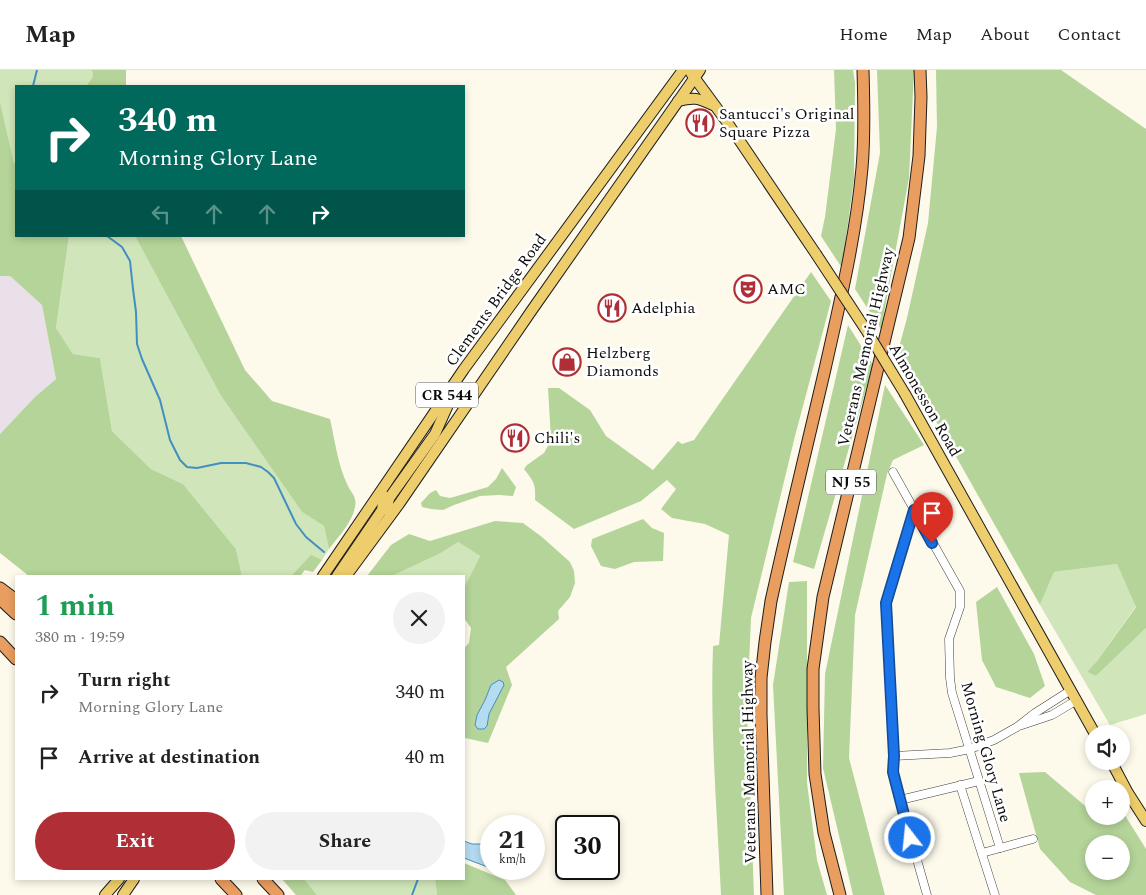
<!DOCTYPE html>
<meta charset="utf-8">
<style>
body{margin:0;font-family:Spectral,serif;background:#f2f2f2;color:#222;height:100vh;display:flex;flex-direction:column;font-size:19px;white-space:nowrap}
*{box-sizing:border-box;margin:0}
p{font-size:16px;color:#767676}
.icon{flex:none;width:28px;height:28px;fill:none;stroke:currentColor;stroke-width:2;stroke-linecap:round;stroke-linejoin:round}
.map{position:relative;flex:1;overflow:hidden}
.details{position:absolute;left:15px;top:505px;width:450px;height:305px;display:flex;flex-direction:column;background:#fff;border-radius:0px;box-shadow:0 2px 8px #0003}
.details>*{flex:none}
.banner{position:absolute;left:15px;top:15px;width:450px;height:152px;border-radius:0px;box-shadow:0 2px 8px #0003;background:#00695c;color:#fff;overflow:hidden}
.fabs{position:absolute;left:1085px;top:655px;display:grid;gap:10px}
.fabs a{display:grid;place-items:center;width:45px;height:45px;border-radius:50%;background:#fff;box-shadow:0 2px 8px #0003;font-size:25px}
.speed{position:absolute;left:480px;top:745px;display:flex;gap:10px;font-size:25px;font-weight:700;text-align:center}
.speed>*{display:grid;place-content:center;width:65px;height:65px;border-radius:50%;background:#fff;box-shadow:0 2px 8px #0003;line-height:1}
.speed small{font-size:12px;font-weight:400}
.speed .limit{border:2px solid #111;border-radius:8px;background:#fff;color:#111}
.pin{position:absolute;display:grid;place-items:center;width:42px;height:42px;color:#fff;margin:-51px -21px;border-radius:50% 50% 50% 0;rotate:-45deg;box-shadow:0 0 5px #0007}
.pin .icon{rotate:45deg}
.me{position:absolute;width:55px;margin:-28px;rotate:344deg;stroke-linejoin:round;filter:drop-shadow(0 0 4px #0008)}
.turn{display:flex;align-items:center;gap:18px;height:105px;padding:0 20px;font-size:22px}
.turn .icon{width:65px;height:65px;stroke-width:2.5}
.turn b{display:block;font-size:35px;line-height:42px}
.lanes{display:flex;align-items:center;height:48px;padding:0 20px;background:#0003;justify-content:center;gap:25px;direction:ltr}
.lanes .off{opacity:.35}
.round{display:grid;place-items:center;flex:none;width:52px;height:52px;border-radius:26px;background:#f2f2f2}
.summary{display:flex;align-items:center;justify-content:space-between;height:85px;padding:0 20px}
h1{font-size:30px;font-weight:700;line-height:38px;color:#1e9e55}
.cta{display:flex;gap:10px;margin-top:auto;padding:10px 20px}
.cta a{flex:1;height:58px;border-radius:30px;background:#b02f37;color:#fff;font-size:20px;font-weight:700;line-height:58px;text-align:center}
.cta a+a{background:#f2f2f2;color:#222}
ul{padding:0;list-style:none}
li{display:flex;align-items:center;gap:15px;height:65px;padding:0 20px}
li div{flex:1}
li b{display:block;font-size:19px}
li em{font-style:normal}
header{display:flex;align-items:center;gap:30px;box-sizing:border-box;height:70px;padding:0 25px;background:#fff;border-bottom:1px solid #e0e0e0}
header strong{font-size:24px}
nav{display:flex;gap:28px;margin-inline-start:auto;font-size:18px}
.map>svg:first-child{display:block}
</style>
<header>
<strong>Map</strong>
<nav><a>Home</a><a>Map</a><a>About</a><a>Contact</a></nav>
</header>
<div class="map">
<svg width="1146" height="825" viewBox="0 0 1146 825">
<rect width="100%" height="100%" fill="#fdfaec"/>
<!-- industrial -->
<path fill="#e9e0ea" d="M0 206H10L42 235 56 309 35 327 0 364Z"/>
<!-- green -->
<g fill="#d0e5b9">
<path d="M0 0H92L93 7 86 16H16V95L14 93 0 32Z"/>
<path d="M69 166H135L221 326 302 442 324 456 329 479 322 490 311 486 291 506H242L236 479 183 414 151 399 112 361 100 288 73 284 56 258Z"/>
<path d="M458 472 480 486 464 518V506H392L441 483Z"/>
<path d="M1117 494 1136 536 1097 591 1087 602 1096 606 1146 558V644L1110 655 1040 535 1054 502Z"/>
<path d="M304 809H435L437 825H317Z"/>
</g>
<!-- forest -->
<g fill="#b4d499" fill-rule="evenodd">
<path d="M92 0H126V16H86L93 7Z"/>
<path d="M834 0H853L855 13 854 109 842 198 821 166 825 147 836 59Z"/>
<path d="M877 0H914L909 108 881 259 855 219 880 83Z"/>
<path d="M936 0H1061L1146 59V558L1096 606 1087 602 1097 591 1136 537 1117 494 1054 502 1040 535 919 321 897 285 907 248 928 153 937 57Z"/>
<path d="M0 32 14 93 16 95V166H69L56 258 73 284 100 288 112 361 151 399 183 414 236 479 242 506H29L0 483V364L35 327 56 309 42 235 10 206H0Z"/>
<path d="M135 166H181L245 300 272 331 330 349C335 371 338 396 348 416 352 424 357 427 355 437 352 453 338 467 329 479L324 456 302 442 221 326Z"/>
<path d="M811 202 831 231 795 366 751 548 747 641 754 825H721C717 742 710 659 713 576L719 575 729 465 705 454 672 448 661 439 676 419 667 410 641 431 574 459 535 430C536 413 533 411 524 399L527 395 544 383 551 370 548 318H559L590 340 606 366 653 400 678 371 682 374 694 370Z"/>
<path d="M848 255 873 295 814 499 793 492Z"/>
<path d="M885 315 924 375 893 390 887 404 855 545 849 688 885 825H853L823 698 825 604Z"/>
<path d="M502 398 516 417 513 426 499 425 480 426 454 435 443 440 431 439 422 437 421 433 430 423 436 420 440 426 450 428 488 417 496 409Z"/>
<path d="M643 449 652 458 664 463 663 491 634 492 615 499 601 496 591 476 592 469Z"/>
<path d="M495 451 523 453 542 467 570 492 574 501 575 513 570 527 558 541 559 549 506 597 512 615 488 673 465 668 464 677V578L469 573 471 558 464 548V518L480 486 458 472 441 483 392 506H367L391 475 409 464 430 471Z"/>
<path d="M311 485 322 490 313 502 305 500 300 506H291Z"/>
<path d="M807 511V713L817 790 827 825H784L773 615 789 512Z"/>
<path d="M997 517 1034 584 1045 616 1030 628 996 617 982 590 976 532Z"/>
<path d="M1045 702 1090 740H1094V746H1121V739L1146 779V825H1096L1070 812 1040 779 1019 703ZM1094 774H1121V801H1094Z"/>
<path d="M464 793 505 810 516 825H437L435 809H464Z"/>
<path d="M282 809H304L317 825H296Z"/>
</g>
<!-- water -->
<g fill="#b5dbf1" stroke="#4290c2">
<path d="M499 610 503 612 504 615 489 644 487 656 484 659H478L475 655 477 645 485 630 491 615Z"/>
<path d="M464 771 472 774H480L491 776V797L485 796 464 788Z"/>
</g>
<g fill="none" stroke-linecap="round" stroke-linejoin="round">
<!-- stream -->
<g stroke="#4290c2" stroke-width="2">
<path d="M33 16 37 0"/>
<path d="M107 166 122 177 130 191 133 219 136 242 137 274 142 289 160 330 170 370 180 390 187 397 197 398 221 393H246L261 397 268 402 274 408 296 454 306 467 324 482"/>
<path d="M412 825 418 809"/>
</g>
<!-- minor casing -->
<g stroke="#3f3f3f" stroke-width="9">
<g id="minor">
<path d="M893 402 960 521V537L949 569 950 608 952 623 1000 778"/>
<path d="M914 440 887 533 894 686 893 702 900 730 927 825"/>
<path d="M1022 655 1052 645 1077 630"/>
<path d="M894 686 950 683 970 679 994 670 1017 657 1035 643 1071 620"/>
<path d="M960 715 995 825"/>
<path d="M900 730 979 711"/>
<path d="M982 783 1033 769"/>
</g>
</g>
<!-- major casing -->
<g stroke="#1d1d1d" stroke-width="12">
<g id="major">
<path d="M691 3 727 52 816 184"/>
<path d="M678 31C694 27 698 28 713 35"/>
<path d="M905 324 1095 664"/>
<path d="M390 446 388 432 390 427 435 364 452 326"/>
<path d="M323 506 464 299 683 0"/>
<path d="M337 506 382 440 384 426"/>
<path d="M346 506 399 434 532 240 700 0"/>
<path d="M1111 691 1128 723 1146 751"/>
<path d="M105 825 119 809"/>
<path d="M123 825 134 809"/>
</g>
</g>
<!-- highway casing -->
<g stroke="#1d1d1d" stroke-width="13">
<g id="highway">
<path d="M0 518 16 530"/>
<path d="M0 529 16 544"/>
<path d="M0 572 16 589"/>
<path d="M221 809 236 825"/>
<path d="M263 809 278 825"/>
<path d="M767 825 761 645V608L765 572 771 531C788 454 807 376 825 299 840 232 856 166 862 98 865 65 864 33 863 0"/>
<path d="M840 825 824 763 815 704 813 638V599L823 527 909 168 919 86 921 27 920 0"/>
</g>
</g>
<!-- minor -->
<use href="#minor" stroke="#fff" stroke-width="8"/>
<!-- major -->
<use href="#major" stroke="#edcd6c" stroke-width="10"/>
<!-- highway -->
<use href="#highway" stroke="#e99d5f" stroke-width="11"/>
<!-- major-bridge casing -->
<g stroke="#1d1d1d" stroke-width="12" stroke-linecap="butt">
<path id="major-bridge" d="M816 184 866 260 905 324"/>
</g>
<!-- major-bridge -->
<use href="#major-bridge" stroke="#edcd6c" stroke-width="10"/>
</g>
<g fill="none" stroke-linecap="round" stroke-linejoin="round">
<!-- route casing -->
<g stroke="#114b97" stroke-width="12">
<path id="route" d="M910 768 893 702 894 686 886 533 914 440 932 473"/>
</g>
<!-- route -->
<use href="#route" stroke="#1a73e8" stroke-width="9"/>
</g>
<!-- icons -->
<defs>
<g id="restaurant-ring" transform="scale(1.4375)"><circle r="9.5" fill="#fff" stroke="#b02f37" stroke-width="1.5"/><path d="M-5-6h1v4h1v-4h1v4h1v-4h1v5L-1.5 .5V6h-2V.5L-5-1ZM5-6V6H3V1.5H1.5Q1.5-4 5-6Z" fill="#b02f37"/></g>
<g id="theatre-ring" transform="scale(1.4375)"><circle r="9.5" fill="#fff" stroke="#b02f37" stroke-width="1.5"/><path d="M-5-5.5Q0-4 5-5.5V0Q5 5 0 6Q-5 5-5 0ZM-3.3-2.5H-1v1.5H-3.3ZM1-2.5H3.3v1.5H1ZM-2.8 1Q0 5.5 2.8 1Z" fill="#b02f37"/></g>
<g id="shop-ring" transform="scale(1.4375)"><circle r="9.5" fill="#fff" stroke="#b02f37" stroke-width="1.5"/><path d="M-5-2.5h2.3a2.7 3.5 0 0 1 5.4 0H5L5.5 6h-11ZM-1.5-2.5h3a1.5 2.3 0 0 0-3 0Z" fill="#b02f37"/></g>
</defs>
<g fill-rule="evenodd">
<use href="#restaurant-ring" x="700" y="53"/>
<use href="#theatre-ring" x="748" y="219"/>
<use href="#restaurant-ring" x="612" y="238"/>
<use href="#shop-ring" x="567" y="292"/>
<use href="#restaurant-ring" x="515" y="368"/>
</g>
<g text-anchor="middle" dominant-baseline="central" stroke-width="5" stroke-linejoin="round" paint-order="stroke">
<!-- shield labels -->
<g fill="#fff" stroke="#555" stroke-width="1">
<rect x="416" y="312.5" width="62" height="25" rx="4"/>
<rect x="826" y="399.5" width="50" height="25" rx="4"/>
</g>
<g font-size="15" font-weight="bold" fill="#0c0c0c">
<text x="447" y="325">CR 544</text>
<text x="851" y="412">NJ 55</text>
</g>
<!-- poi labels -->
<g font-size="16" fill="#0c0c0c" stroke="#fff" text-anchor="start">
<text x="719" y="44">Santucci's Original<tspan x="719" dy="18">Square Pizza</tspan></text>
<text x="767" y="219">AMC</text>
<text x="631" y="238">Adelphia</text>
<text x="586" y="283">Helzberg<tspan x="586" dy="18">Diamonds</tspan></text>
<text x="534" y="368">Chili's</text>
</g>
<!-- street labels -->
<g font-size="16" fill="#0c0c0c" stroke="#fff">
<text transform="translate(496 230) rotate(-54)">Clements Bridge Road</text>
<text transform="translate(866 277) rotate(-77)">Veterans Memorial Highway</text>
<text transform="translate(925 330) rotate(60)">Almonesson Road</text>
<text transform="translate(986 682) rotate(74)">Morning Glory Lane</text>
<text transform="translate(749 692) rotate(-91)">Veterans Memorial Highway</text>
</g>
</g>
</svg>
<div class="fabs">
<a><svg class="icon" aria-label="sound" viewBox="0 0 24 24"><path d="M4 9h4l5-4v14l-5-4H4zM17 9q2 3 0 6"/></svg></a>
<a>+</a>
<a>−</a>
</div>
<div class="speed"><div>21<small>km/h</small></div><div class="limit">30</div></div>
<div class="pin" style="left:932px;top:473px;background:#d93025"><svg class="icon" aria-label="arrive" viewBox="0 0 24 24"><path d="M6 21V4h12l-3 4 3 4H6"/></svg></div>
<svg class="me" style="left:910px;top:768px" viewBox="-20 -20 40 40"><circle r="17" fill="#1a73e8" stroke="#fff" stroke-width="3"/><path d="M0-11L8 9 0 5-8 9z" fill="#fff"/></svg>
<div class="banner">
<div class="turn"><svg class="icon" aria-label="right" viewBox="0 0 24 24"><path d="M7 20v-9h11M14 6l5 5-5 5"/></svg><div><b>340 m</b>Morning Glory Lane</div></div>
<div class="lanes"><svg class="icon off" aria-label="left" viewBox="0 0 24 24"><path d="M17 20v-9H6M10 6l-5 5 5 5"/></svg><svg class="icon off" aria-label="ahead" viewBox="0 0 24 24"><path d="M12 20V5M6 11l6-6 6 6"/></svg><svg class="icon off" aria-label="ahead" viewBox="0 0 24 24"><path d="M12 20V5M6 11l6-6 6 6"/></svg><svg class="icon" aria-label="right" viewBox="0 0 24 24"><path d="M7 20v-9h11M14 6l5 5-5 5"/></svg></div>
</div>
<section class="details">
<div class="summary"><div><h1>1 min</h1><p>380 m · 19:59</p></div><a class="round"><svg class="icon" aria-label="close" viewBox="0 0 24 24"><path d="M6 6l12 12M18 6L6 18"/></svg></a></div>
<ul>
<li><svg class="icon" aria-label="right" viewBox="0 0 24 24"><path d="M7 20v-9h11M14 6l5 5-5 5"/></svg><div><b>Turn right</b><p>Morning Glory Lane</p></div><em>340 m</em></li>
<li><svg class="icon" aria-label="arrive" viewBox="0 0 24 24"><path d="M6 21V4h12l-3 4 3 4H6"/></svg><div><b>Arrive at destination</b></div><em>40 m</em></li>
</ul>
<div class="cta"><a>Exit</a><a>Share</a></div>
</section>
</div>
